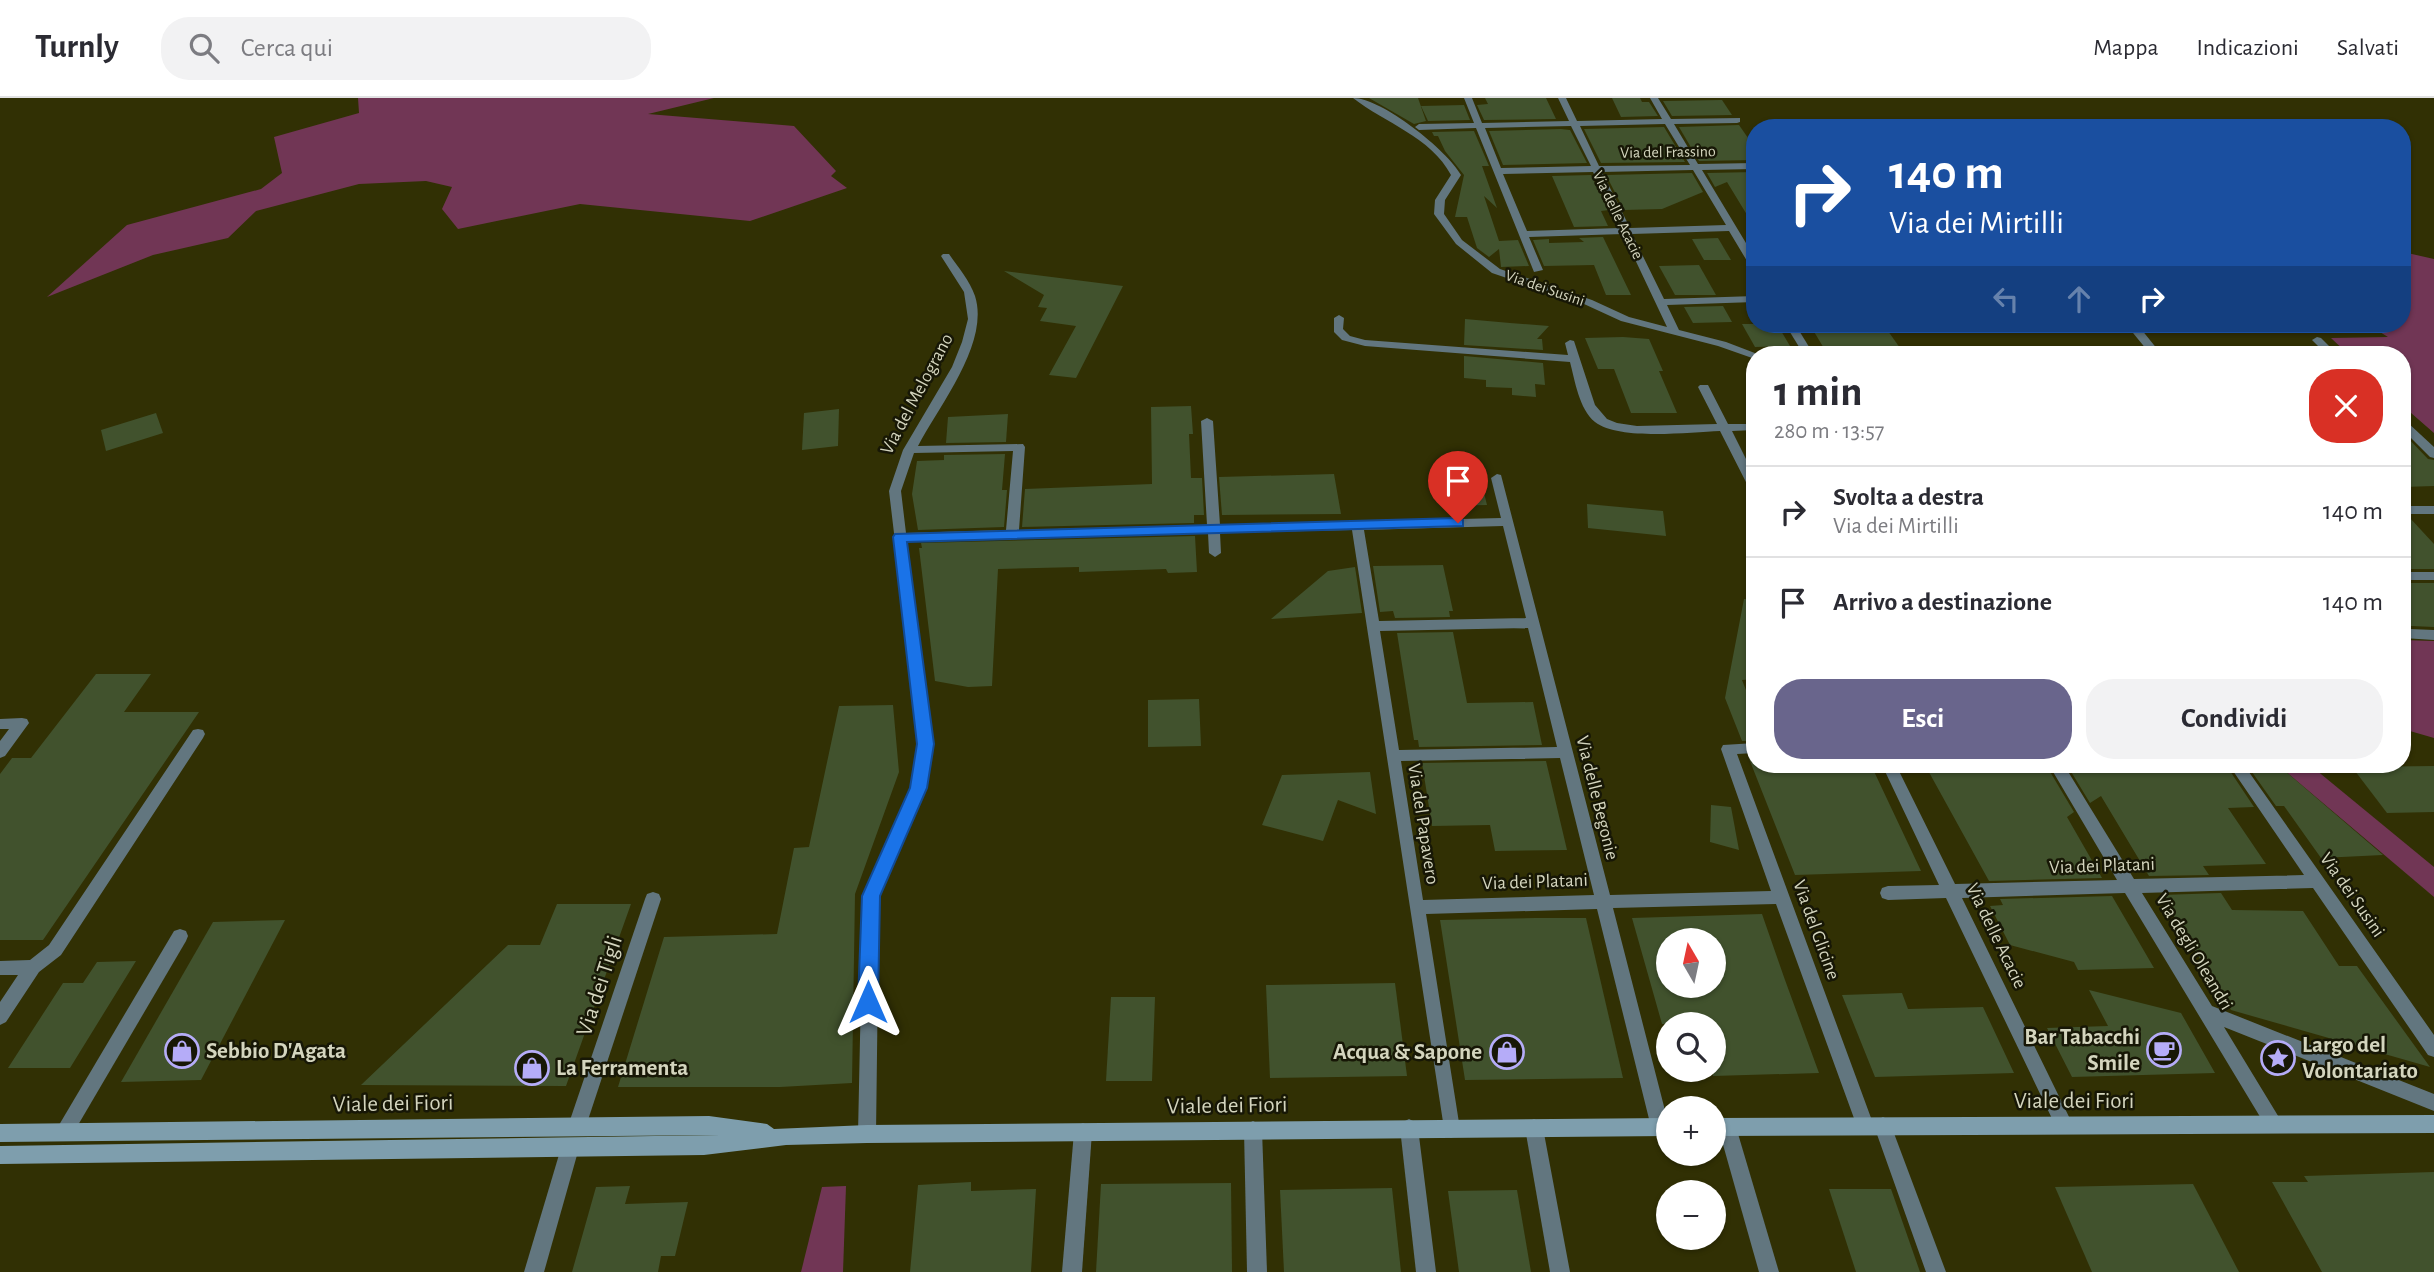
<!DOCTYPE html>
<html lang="it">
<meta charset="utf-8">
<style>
body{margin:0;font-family:"Alegreya Sans",sans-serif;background:#f2f2f3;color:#2b2b33;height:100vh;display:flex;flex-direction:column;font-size:26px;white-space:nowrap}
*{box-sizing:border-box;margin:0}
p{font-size:23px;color:#7c7c81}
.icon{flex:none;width:38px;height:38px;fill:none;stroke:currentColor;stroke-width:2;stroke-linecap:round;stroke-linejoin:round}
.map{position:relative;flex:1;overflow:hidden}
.sheet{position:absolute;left:1746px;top:248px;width:665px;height:427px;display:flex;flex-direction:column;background:#fff;border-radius:28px;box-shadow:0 2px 5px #0004}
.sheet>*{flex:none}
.hud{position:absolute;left:1746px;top:21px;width:665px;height:214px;border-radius:28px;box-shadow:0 2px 5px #0004;background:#1a4fa0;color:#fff;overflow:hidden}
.needle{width:46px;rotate:351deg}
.controls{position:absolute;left:1656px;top:830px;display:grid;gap:14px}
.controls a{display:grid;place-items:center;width:70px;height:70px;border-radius:50%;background:#fff;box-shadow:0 2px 5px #0004;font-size:35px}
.pin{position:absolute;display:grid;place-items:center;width:60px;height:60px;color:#fff;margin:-72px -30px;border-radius:50% 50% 50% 0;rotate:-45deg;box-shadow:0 0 7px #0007}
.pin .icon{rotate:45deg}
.me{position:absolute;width:77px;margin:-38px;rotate:0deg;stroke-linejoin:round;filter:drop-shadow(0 0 5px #0008)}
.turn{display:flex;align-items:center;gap:24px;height:147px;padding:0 28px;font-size:32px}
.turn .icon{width:91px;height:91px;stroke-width:2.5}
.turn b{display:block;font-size:49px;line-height:60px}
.lanes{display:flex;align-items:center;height:66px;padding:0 28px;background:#0003;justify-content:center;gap:35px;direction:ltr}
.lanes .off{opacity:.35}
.round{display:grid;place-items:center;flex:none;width:74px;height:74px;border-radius:28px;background:#f2f2f3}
.overview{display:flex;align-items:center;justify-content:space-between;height:119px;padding:0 28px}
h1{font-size:42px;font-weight:700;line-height:52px}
.action{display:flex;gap:14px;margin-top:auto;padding:14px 28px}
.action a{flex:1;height:80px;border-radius:28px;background:#69658c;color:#fff;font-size:28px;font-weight:700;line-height:80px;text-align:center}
.action a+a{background:#f2f2f3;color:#2b2b33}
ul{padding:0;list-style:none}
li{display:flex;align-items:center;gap:21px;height:91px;padding:0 28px;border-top:2px solid #e1e1e2}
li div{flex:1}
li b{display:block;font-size:26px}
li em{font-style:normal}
header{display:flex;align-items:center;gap:42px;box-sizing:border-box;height:98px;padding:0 35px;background:#fff;border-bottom:2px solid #e1e1e2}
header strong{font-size:33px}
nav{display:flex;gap:38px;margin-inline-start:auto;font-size:24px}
.search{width:490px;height:63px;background:#f2f2f3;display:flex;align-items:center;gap:18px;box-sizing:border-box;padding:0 24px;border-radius:28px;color:#7c7c81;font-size:26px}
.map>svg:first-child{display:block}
</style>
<header>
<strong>Turnly</strong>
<div class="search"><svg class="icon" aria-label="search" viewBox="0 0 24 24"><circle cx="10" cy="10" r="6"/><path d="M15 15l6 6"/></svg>Cerca qui</div>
<nav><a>Mappa</a><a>Indicazioni</a><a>Salvati</a></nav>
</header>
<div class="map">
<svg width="2434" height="1174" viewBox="0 0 2434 1174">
<rect width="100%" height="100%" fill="#313004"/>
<!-- green -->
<g fill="#713655">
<path d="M358 0H714L648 16 794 28 836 73 831 78 847 90 750 123 580 106 458 131 442 111 452 89 426 83 359 86 256 113 228 140 153 157 47 199 127 127 261 91 282 75 274 39 359 15Z"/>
<path d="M2403 154 2434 161V335L2403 308V257H2349L2331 240 2388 239 2367 226H2403Z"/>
<path d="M2403 542 2434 543V640L2403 631Z"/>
<path d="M2278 667H2310L2434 769V799Z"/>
<path d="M846 1088 843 1174H801L822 1089Z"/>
</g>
<!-- building -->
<g fill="#41522d" fill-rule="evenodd">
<path d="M1369 0H1418L1426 23 1414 26Z"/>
<path d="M1485 0H1546L1556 21 1484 22 1477 7 1488 6Z"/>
<path d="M1612 0H1640L1642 4H1649L1658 18 1621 19Z"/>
<path d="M1722 2 1732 17 1672 18 1663 3Z"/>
<path d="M1464 7 1470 22 1428 23 1421 8Z"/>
<path d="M1739 27 1755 50V62L1699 63 1679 29Z"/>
<path d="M1664 29 1685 64 1601 65 1584 31Z"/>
<path d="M1561 31 1570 32 1587 65 1503 67 1489 33Z"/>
<path d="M1474 33 1489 68H1482L1497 110 1484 98 1499 143 1518 142 1529 168 1501 169 1499 151 1489 159 1477 150 1467 119H1455L1464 77 1445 53 1438 38H1434L1432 34Z"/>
<path d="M1755 74V130L1727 84 1715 89 1707 75Z"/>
<path d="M1692 75 1703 94 1662 111 1624 112 1606 77Z"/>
<path d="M1591 77 1609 112 1601 113 1608 128 1574 129 1552 78Z"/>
<path d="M1603 139 1631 197H1606L1594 167 1544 168 1533 142 1549 141V145L1584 144 1579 140Z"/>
<path d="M1718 140 1731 162H1704L1692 141Z"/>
<path d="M1699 167 1716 197H1675L1659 168Z"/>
<path d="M1004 173 1123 188 1076 280 1049 277 1076 228 1040 223 1047 210 1038 209 1044 197Z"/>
<path d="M1723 208 1732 224 1693 225 1684 209Z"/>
<path d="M1465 221 1510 225 1549 228 1537 241H1542L1543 252 1464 247Z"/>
<path d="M1742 226H1777L1790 248 1755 249Z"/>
<path d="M1883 226 1905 257H1828L1810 227Z"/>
<path d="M1623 239 1649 241 1663 273H1659L1677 315H1631L1614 271H1598L1585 240Z"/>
<path d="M1464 258 1543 265 1545 287 1535 286 1536 299 1512 297V290L1486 289V282L1464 280Z"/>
<path d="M1191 308 1193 336H1189L1191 380H1202L1204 417H1194V425L1022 429 1025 391 1152 386 1151 309Z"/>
<path d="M839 311 838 348 802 352 804 315Z"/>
<path d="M156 315 163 335 106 353 101 332Z"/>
<path d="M1008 316 1006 344 946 345 948 319Z"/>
<path d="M2403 335 2428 361 2434 362V388L2403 389Z"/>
<path d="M1005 356 1002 392H1007L1004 429 918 432 912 396 917 363 944 362V357Z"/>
<path d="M1437 375H1479L1487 407 1443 408Z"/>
<path d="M1334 376 1341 416 1222 417 1219 379Z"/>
<path d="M1587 406 1663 413 1666 438 1588 430Z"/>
<path d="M2403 419H2409L2434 446V471H2403Z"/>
<path d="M1195 438 1197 474 1168 475 1166 471 1079 474V469L998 471 992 588 968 589 935 583 919 450H922L921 445Z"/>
<path d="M1443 467 1453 513H1449L1450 519 1395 520 1393 513 1380 514 1373 468Z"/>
<path d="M1355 469 1362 515 1271 521 1328 473Z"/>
<path d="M2403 485H2434V529L2411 528 2403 524Z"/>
<path d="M1744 501 1755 502V581L1742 582 1755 615V643H1742L1725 600Z"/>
<path d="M1453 534 1467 605 1533 604 1542 647 1419 649 1418 642H1414L1397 535Z"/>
<path d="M96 576H151L124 614H199L43 842H0V676L12 660H31Z"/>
<path d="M1199 601 1201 648 1148 649V602Z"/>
<path d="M893 607 899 674 855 796 852 985 780 989H618L664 839 777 836 794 750 809 749 839 608Z"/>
<path d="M1748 658H1755V667H1871L1921 773 1795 777Z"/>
<path d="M1546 663 1567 752 1495 753 1490 727 1432 728 1422 665Z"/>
<path d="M1925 667H2046L2074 714 2067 719 2102 780 1989 783Z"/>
<path d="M2067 667H2226L2254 709 2228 710 2266 766 2203 768 2209 777 2149 778 2101 698 2090 705Z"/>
<path d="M2247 667H2278L2383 757 2321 760 2284 708H2276Z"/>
<path d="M2434 668V714L2387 715 2352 669Z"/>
<path d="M1370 674 1376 716 1338 702 1323 743 1262 727 1282 677Z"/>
<path d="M1711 707 1731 709 1739 752 1710 744Z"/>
<path d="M2221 795 2232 812 2303 813 2339 868H2357L2430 969 2231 912 2161 797Z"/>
<path d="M2112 798 2154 870 2078 872 2074 864 2010 847 1990 808 2003 807 2000 801Z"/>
<path d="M557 806H631L566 988 361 987 508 847H540Z"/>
<path d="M1762 816 1785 882 1819 975 1713 978V926H1662L1632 820ZM1668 842H1713V887H1668Z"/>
<path d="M1535 820H1586L1623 980 1465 982 1440 822Z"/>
<path d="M285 822 201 982 121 984 213 824Z"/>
<path d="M136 863 70 970H8L63 885H83L97 864Z"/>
<path d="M1395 885 1407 978 1270 980 1266 887Z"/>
<path d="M2089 892 2181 915 2215 975 2072 979 2047 930 2108 928Z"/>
<path d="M1902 895 1908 911 1983 909 2014 975 1875 979 1842 897Z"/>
<path d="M1111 899H1155L1152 983H1106Z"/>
<path d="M2434 1074V1174H2322L2272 1084H2308L2304 1078Z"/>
<path d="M971 1084V1093L1036 1091 1031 1174H910L918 1087Z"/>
<path d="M1231 1085 1232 1174H1096L1101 1086Z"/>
<path d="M2193 1086 2239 1174H2092L2055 1089Z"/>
<path d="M630 1088 625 1106 688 1104 675 1158H661L658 1174H572L596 1089Z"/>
<path d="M1392 1090 1401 1174H1284L1280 1092Z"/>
<path d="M1829 1091H1891L1920 1174H1856Z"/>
<path d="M1517 1092 1531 1174H1459L1448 1093Z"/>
</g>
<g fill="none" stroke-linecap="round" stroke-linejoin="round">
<!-- lane -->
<g fill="#62767f" fill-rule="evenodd">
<path d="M22 620 27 621 29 625 5 658 0 660V643L9 631H0V621Z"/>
<path d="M198 631 203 632 205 636 203 640 61 857 39 874 6 924 0 927V904L18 877H0V863L30 862 49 847 193 632Z"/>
<path d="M1727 1020 1733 1023 1736 1029 1779 1174H1759L1718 1029 1721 1023Z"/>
<path d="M570 1041 577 1044 579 1050 544 1174H524L561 1050 563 1044Z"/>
</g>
<!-- street -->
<g fill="#62767f" fill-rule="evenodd">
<path d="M1353 0C1382 0 1447 52 1461 77L1445 102 1444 116 1462 142 1500 171 1592 202 1629 219 1667 229 1623 136 1529 139 1543 172 1534 174 1476 30 1419 32 1415 29 1419 26 1474 25 1464 0H1472L1482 25 1569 23 1558 0H1566L1577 23 1662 21 1650 0H1658L1671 21 1740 20V24L1737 25 1674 26 1698 66 1755 65V71L1702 72 1755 160V171L1750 168 1729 133 1632 136 1664 201 1755 198V204L1667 207 1679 232 1726 244 1760 257H1755V261L1718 248 1621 223 1584 206 1492 175 1456 146 1434 116 1435 102 1451 77C1431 39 1385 25 1353 0ZM1665 26 1690 67 1599 68 1580 28ZM1571 28 1591 68 1501 70 1485 30ZM1693 72 1726 127 1630 130 1602 74ZM1593 74 1620 130 1527 133 1503 76Z"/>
<path d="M943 156H949C958 169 970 183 975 198 990 245 939 308 918 348L1023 346 1025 349 1019 432 1207 427 1201 323 1207 320 1213 323 1220 427 1501 420 1491 380 1497 376 1501 377 1610 797 1771 793 1721 651 1723 647 1755 645V655L1737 656 1874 1028 1877 1022 1883 1019 1889 1022 1946 1174H1926L1874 1028 1871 1034 1865 1037 1859 1034 1776 806 1613 810 1668 1024 1666 1035 1660 1038 1654 1035 1651 1029 1597 811 1426 816 1460 1031 1457 1037 1451 1040 1445 1037 1352 432 1220 435 1221 455 1215 459 1209 455 1208 435 907 443 933 646 925 689 879 798 876 1036 873 1042 867 1045 861 1042 858 1036 863 798 911 689 919 646 889 393 903 352 952 269 962 244 968 221 964 194 941 158ZM1013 353 1006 432 906 435 901 393 914 355ZM1503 428 1526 520 1379 523 1364 432ZM1528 530 1557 649 1399 652 1380 533ZM1560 660 1594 797 1423 802 1401 663Z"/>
<path d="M1339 217 1344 220 1343 231 1350 238 1365 242 1568 257 1565 245 1570 242 1574 243 1595 307 1607 321 1617 325 1637 328 1717 326 1698 289 1700 287H1708L1728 326H1755V332L1732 333 1755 379V394L1749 390 1720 333C1690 334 1620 343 1595 324 1579 311 1575 283 1570 264L1365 248 1342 242 1334 234V220Z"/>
<path d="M1785 226H1795L1814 257H1804Z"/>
<path d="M2129 226H2137L2162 257H2151L2129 230Z"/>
<path d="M2317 239 2321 240 2338 257H2327L2312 242Z"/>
<path d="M2403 323 2407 324 2434 349V360L2430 359 2403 332Z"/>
<rect x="2403" y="408" width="31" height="8"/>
<rect x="2403" y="474" width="31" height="8"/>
<path d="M2403 527 2410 531 2434 532V542L2403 540Z"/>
<path d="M1882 667H1896L1955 786 2117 782 2049 667H2064L2134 781 2304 777 2229 667H2244L2434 937V959L2428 957 2313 790 2142 795 2212 908 2434 996V1013L2224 929 2283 1026 2280 1032 2274 1035 2268 1032 2125 795 1962 800 2073 1027 2070 1033 2064 1036 2058 1033 1946 800 1888 802 1882 800 1880 795 1882 790 1888 788 1939 787Z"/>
<path d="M653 794 659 796 661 801 586 1028 583 1034 577 1037 571 1034 568 1028 645 801 647 796Z"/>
<path d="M180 831 186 833 188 838 186 843 71 1039 65 1042 59 1039 56 1033 59 1027 174 833Z"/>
<path d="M1409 1021 1415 1024 1418 1030 1436 1174H1416L1400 1030 1403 1024Z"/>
<path d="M1534 1021 1540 1024 1543 1030 1570 1174H1550L1525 1030 1528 1024Z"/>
<path d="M1253 1023 1259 1026 1262 1032 1267 1174H1247L1244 1032 1247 1026Z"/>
<path d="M1083 1025 1089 1028 1092 1034 1082 1174H1062L1074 1034 1077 1028Z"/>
</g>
<!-- secondary -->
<g fill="#7e9ead" fill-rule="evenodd">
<path d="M2434 1017V1035L1713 1038V1020Z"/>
<path d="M709 1018 767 1026 774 1031 867 1027 1668 1020V1038L867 1045 786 1047 704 1057 0 1066V1048L720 1037 0 1044V1026Z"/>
</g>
</g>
<!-- route -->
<path fill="#1a73e8" stroke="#114b97" stroke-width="2" d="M1458 420 1463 422V428L907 444 934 646 927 690 880 798 878 904 875 910 868 912 861 910 858 904 862 798 910 690 917 646 893 439 895 436Z"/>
<!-- icons -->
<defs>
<g id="cafe-ring" transform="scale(1.75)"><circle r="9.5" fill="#171706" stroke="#b5acf8" stroke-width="1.5"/><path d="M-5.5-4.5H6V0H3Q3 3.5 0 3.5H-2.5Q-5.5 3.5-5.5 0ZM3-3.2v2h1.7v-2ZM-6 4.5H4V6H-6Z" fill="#b5acf8"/></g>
<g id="shop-ring" transform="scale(1.75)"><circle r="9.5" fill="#171706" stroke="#b5acf8" stroke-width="1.5"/><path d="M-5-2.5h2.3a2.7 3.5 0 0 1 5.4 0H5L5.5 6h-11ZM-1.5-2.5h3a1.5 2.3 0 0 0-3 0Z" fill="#b5acf8"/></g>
<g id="sight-ring" transform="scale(1.75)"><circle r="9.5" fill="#171706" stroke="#b5acf8" stroke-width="1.5"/><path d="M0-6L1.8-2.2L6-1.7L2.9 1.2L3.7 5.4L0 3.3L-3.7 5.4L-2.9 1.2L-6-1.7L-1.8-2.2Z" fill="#b5acf8"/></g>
</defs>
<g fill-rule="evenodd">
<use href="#cafe-ring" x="2164" y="952"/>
<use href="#shop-ring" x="182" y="953"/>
<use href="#shop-ring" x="1507" y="954"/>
<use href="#sight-ring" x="2278" y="960"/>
<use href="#shop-ring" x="532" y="970"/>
</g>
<g text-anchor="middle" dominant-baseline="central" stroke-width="5" stroke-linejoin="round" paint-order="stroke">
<!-- far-street labels -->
<g font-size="16" fill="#d4d5be" stroke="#171706">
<text transform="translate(1668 54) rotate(-1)">Via del Frassino</text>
<text transform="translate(1618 117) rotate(64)">Via delle Acacie</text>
<text transform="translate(1545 190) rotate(19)">Via dei Susini</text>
</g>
<!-- street labels -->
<g font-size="19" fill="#d4d5be" stroke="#171706">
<text transform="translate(917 296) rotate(-62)">Via del Melograno</text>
<text transform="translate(1597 700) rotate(76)">Via delle Begonie</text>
<text transform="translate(1423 726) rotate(81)">Via del Papavero</text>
<text transform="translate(2102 768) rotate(-2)">Via dei Platani</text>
<text transform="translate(1535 784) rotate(-2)">Via dei Platani</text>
<text transform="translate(2352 797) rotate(55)">Via dei Susini</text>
<text transform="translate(1816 832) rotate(70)">Via del Glicine</text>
<text transform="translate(1996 838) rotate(64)">Via delle Acacie</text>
<text transform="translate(2194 854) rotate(59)">Via degli Oleandri</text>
</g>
<!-- near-street labels -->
<g font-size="23" fill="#d4d5be" stroke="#171706">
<text transform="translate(600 888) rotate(-72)">Via dei Tigli</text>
<text x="2074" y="1003">Viale dei Fiori</text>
<text transform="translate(393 1006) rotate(-1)">Viale dei Fiori</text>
<text transform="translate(1227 1008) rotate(-1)">Viale dei Fiori</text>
</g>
<!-- near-poi labels -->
<g font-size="23" font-weight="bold" fill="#d4d5be" stroke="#171706" text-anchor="start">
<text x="2140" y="939" text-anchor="end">Bar Tabacchi<tspan x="2140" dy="26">Smile</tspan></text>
<text x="2302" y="947">Largo del<tspan x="2302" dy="26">Volontariato</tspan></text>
<text x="206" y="953">Sebbio D'Agata</text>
<text x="1482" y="954" text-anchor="end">Acqua &amp; Sapone</text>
<text x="556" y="970">La Ferramenta</text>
</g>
</g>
</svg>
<div class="controls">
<a><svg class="needle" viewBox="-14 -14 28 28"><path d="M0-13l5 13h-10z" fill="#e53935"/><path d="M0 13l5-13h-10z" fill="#7c7c81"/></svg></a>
<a><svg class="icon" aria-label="search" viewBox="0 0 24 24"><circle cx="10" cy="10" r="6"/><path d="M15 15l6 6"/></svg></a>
<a>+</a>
<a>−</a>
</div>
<div class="pin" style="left:1458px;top:425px;background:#d93025"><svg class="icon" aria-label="arrive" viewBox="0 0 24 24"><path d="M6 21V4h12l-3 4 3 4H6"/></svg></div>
<svg class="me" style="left:868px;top:904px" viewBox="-20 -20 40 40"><path d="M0-17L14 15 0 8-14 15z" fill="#1a73e8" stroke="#fff" stroke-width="4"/></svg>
<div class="hud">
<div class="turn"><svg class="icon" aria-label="right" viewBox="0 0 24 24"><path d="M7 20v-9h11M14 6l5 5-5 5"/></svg><div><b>140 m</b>Via dei Mirtilli</div></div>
<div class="lanes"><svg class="icon off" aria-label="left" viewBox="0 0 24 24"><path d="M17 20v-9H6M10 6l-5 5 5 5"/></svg><svg class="icon off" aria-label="ahead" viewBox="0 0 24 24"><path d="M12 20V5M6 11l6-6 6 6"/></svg><svg class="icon" aria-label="right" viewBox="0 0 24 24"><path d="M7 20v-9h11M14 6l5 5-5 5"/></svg></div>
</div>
<section class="sheet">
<div class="overview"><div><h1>1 min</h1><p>280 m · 13:57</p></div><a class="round" style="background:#d93025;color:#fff"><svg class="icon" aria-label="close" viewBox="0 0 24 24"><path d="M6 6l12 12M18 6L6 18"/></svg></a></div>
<ul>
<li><svg class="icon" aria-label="right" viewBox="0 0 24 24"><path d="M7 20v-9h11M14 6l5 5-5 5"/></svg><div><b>Svolta a destra</b><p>Via dei Mirtilli</p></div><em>140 m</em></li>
<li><svg class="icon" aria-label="arrive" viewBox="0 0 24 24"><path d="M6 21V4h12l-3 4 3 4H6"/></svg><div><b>Arrivo a destinazione</b></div><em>140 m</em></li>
</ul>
<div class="action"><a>Esci</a><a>Condividi</a></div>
</section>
</div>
